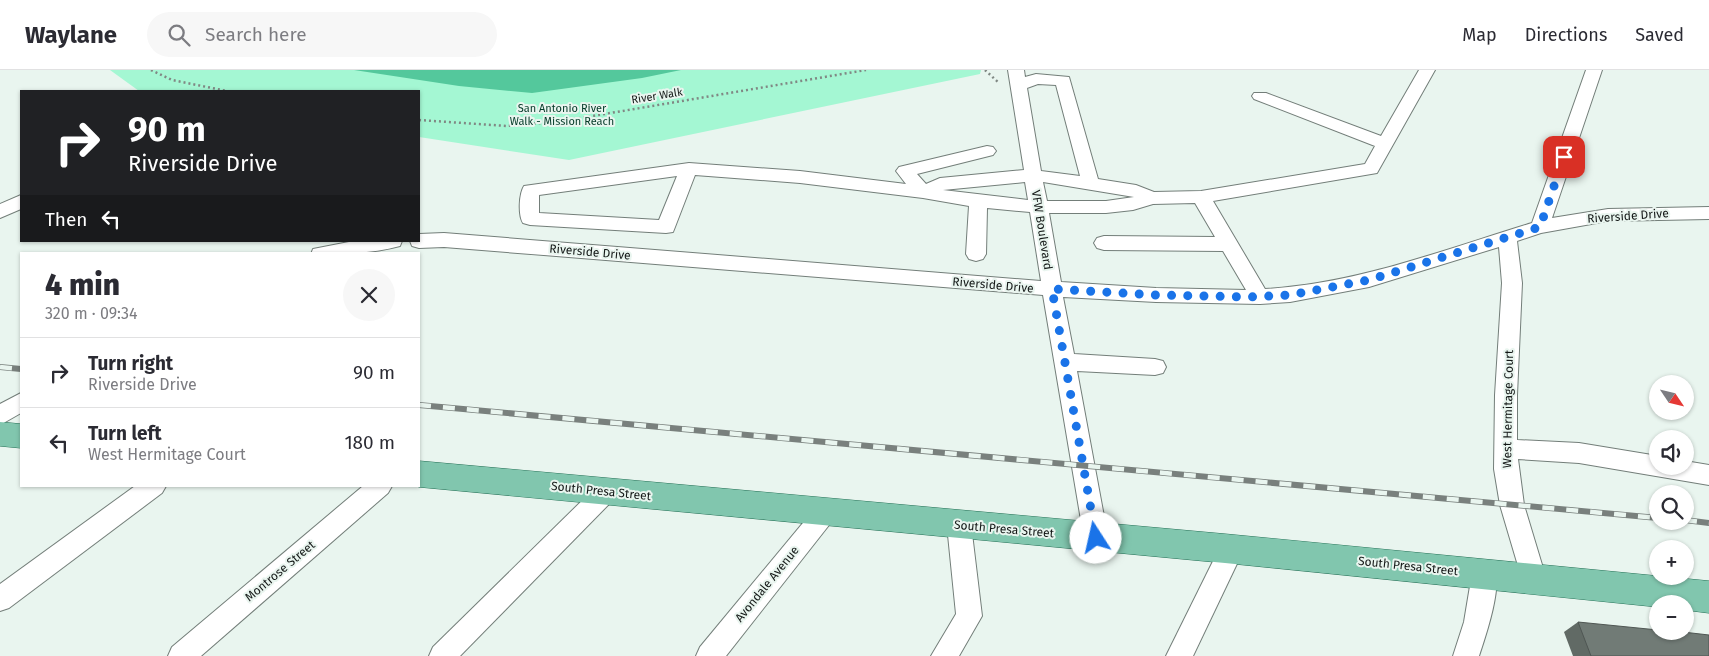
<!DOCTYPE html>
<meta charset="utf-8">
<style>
body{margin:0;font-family:"Fira Sans",sans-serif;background:#f7f7f7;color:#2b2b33;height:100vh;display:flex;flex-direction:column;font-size:19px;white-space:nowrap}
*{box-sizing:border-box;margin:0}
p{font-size:16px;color:#7c7c81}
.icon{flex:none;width:28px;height:28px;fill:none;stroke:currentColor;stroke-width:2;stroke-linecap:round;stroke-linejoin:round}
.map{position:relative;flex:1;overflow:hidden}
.drawer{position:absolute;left:20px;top:182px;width:400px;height:235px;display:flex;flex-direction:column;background:#fff;border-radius:0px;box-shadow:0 1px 4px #0004}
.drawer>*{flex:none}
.hud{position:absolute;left:20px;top:20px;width:400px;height:152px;border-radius:0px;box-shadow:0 1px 4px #0004;background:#202124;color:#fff;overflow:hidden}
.needle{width:32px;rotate:125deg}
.fabs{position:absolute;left:1649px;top:305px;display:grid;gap:10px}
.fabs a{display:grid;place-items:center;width:45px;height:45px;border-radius:50%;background:#fff;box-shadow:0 1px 4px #0004;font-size:25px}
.pin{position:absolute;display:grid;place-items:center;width:42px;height:42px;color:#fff;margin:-21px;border-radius:10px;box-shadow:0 2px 8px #0006}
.me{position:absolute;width:55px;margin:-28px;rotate:350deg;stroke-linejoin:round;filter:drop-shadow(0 0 4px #0008)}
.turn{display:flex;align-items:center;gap:18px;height:105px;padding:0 25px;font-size:22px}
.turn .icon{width:65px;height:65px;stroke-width:2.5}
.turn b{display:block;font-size:35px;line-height:42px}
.then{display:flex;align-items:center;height:48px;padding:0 25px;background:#0003;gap:10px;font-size:19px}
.round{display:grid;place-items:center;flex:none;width:52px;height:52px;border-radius:26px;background:#f7f7f7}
.head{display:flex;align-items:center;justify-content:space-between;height:85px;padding:0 25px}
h1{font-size:30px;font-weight:800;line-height:38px}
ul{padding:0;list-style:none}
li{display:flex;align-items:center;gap:15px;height:70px;padding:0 25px;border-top:1px solid #e1e1e2}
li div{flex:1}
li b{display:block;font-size:19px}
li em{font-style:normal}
header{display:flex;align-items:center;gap:30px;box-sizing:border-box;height:70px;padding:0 25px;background:#fff;border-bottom:1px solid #e1e1e2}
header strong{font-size:24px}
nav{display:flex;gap:28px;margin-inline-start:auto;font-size:18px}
.search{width:350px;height:45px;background:#f7f7f7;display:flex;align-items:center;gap:12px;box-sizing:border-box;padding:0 18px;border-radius:28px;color:#7c7c81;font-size:19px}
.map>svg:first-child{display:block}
</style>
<header>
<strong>Waylane</strong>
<div class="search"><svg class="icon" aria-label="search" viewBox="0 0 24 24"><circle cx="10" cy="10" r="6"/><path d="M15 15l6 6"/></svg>Search here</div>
<nav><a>Map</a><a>Directions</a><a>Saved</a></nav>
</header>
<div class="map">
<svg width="1709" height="586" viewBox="0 0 1709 586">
<rect width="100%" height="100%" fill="#e9f5ef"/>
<!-- green -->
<path fill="#a4f7d3" d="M110 0H981L980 4 569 90 419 67V21H139Z"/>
<!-- water -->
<path fill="#54c89c" d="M354 0H681L642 8 532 23 459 16Z"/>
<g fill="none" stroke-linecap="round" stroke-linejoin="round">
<!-- minor casing -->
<g stroke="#737e79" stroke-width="2">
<g id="minor">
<path d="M1008 0H1024L1025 7 1036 4 1069 7 1098 109 1136 115 1154 122 1201 121 1365 94 1375 76 1254 29 1252 26 1254 23H1266L1381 66 1419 0H1435L1377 103 1213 131 1265 219C1357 214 1446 179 1532 153L1586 0H1602L1552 148 1608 139 1709 137V149L1608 151 1541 163 1517 171 1522 213 1517 325V370L1579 373 1658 386V396H1685V391L1709 395V415L1579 393 1518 389 1524 435 1546 508 1542 516 1533 520 1524 516 1500 435 1494 399 1495 325 1502 213 1499 177 1369 217 1290 232 1260 234 1156 232 1063 227 1074 284 1155 289 1163 291 1166 297 1163 303 1155 305 1077 301 1108 468 1105 476 1096 479 1087 476 1084 468 1043 225 444 177 419 178 412 176 410 171H419V164L444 163 1041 211 1030 142 987 138 986 184 983 189 976 191 969 189 966 184 969 136 923 128 800 113 695 105 675 157 673 162 666 163 530 155 523 153C518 145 519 124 524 116L689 93 800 101 906 114 896 101 899 97 987 76 993 77 996 81 993 85 917 104 926 114 940 108 1024 100ZM1038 14 1056 15 1080 106 1041 101 1027 18ZM677 106 659 150 539 143V125ZM1025 112 1028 130 943 120ZM1043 112 1134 127 1106 131H1047ZM1195 133 1215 167 1104 166 1097 168 1094 173 1097 178 1104 180 1223 181 1246 220 1156 218 1061 212 1049 143H1106L1133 140 1153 134Z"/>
<path d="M21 125V139L0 148V134Z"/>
<path d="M354 171H402L400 176C370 184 341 184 311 184L313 179Z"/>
<path d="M21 323V343L0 355V334Z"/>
<path d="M606 412 614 415 618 422 614 429 460 586H429L433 577 598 415Z"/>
<path d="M135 416H166L162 423 9 538 0 541V514Z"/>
<path d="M363 416H392L388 423 201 586H168L172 577Z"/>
<path d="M825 432 833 436 837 443 833 450 726 586H696L700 577 817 436Z"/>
<path d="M959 444 968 447 971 455 982 546 959 586H931L956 544 947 455 950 447Z"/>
<path d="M1232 468 1241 471 1244 479 1193 586H1166L1223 471Z"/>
<path d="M1485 492 1494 496C1503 515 1486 565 1479 586H1453L1464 552 1472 504 1476 496Z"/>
</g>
</g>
<!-- major casing -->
<g stroke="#247056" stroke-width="1">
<g id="major">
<path d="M0 352 21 354V378L0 376Z"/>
<path d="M419 391 1225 464 1709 511V543L1685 540V534H1658V537L1225 493 419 417 417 416Z"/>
</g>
</g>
<!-- path -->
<g stroke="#808884" stroke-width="2.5" stroke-dasharray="2 3" stroke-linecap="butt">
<path d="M151 0 172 10 227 21"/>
<path d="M985 0 999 13"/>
<path d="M419 50 507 56 563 51 866 0"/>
</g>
<!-- minor -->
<use href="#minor" fill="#fff" fill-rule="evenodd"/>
<!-- major -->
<use href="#major" fill="#81c6ae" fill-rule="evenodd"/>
<!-- rail casing -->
<g stroke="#79807d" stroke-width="6">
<g id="rail">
<path d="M0 297 21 299"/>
<path d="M419 335 1658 448"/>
<path d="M1685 450 1709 453"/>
</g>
</g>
<!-- rail -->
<use href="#rail" stroke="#e9f5ef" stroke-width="4.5" stroke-dasharray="12" stroke-linecap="butt"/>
</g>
<!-- wall -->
<path fill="#616a65" d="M1578 552 1709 586H1573L1564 562Z"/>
<!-- building -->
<path fill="#717b76" stroke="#4f5653" d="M1578 552 1658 560V561H1674L1709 565V586H1591Z"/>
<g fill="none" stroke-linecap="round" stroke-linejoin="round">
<!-- route -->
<path stroke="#1a73e8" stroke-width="9" stroke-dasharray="0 16.2" d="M1096 468 1052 219 1156 225 1250 227 1290 225 1369 210 1540 157 1564 87"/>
</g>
<g text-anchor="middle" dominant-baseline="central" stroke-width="4" stroke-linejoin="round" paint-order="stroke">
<!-- far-street labels -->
<g font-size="11" fill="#131716" stroke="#e9f5ef">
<text transform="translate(657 26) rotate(-9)">River Walk</text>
</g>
<!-- far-park labels -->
<g font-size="11" fill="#043a28" stroke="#e9f5ef">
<text x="562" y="38">San Antonio River<tspan x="562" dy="13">Walk - Mission Reach</tspan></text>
</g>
<!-- street labels -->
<g font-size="12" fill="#131716" stroke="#e9f5ef">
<text transform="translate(1628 146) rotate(-4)">Riverside Drive</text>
<text transform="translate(1042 160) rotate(81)">VFW Boulevard</text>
<text transform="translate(590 182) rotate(5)">Riverside Drive</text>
<text transform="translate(993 215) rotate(5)">Riverside Drive</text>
<text transform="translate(1508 339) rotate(-89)">West Hermitage Court</text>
<text transform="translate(601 421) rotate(6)">South Presa Street</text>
<text transform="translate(1004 459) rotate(5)">South Presa Street</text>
<text transform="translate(1408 496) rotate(6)">South Presa Street</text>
<text transform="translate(280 501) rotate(-40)">Montrose Street</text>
<text transform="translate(767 514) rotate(-51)">Avondale Avenue</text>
</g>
</g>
</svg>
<div class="fabs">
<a><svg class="needle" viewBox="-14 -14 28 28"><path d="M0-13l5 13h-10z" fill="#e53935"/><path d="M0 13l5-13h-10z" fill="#7c7c81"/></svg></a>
<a><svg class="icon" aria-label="sound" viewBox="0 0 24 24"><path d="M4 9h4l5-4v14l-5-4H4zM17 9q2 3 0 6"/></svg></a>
<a><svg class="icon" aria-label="search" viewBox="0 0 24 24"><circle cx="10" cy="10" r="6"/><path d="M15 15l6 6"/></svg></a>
<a>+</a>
<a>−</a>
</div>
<div class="pin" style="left:1564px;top:87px;background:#d93025"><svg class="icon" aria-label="arrive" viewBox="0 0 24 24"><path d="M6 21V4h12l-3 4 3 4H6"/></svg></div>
<svg class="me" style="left:1096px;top:468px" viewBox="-20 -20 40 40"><circle r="19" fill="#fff"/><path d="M0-13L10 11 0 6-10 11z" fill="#1a73e8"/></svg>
<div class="hud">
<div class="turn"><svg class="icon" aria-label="right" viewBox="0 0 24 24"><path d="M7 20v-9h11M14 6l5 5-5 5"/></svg><div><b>90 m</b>Riverside Drive</div></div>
<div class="then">Then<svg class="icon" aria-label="left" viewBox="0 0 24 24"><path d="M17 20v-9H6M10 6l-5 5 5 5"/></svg></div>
</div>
<section class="drawer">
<div class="head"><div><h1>4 min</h1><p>320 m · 09:34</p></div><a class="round"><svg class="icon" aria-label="close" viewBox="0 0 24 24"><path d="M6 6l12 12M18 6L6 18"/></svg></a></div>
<ul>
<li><svg class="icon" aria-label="right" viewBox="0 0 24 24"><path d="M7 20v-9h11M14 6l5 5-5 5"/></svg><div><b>Turn right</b><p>Riverside Drive</p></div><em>90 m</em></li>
<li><svg class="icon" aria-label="left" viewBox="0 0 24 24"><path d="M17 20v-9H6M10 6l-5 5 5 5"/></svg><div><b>Turn left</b><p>West Hermitage Court</p></div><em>180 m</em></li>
</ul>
</section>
</div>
